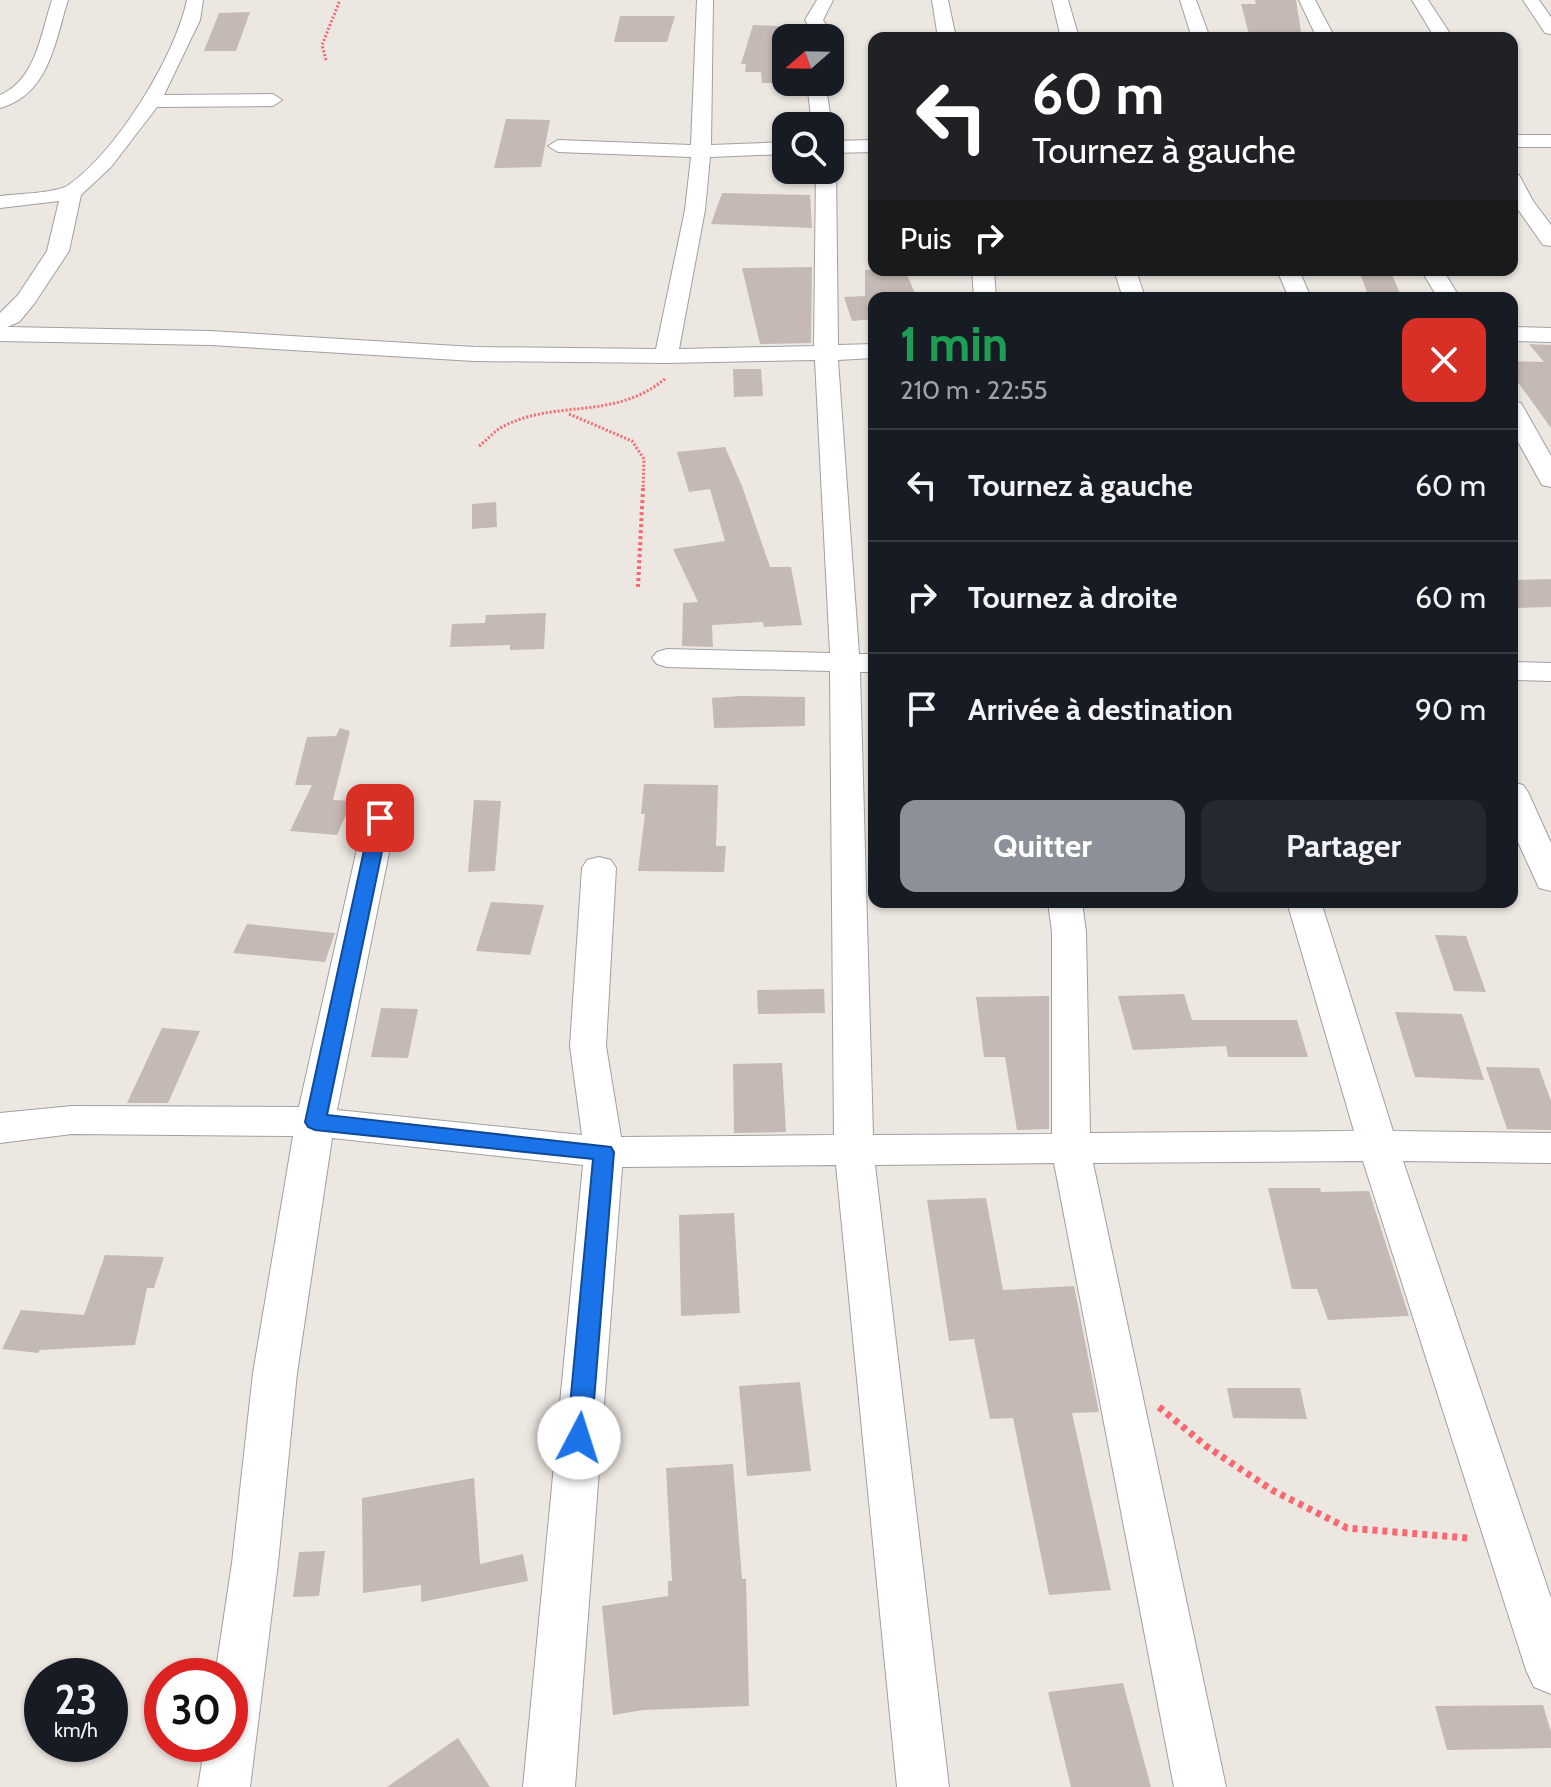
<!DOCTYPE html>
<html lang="fr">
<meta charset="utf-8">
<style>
body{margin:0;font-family:Cabin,sans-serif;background:#242831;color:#f1f3f6;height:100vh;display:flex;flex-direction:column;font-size:30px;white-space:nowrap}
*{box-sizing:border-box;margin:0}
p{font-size:26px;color:#9ea1a6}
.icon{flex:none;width:44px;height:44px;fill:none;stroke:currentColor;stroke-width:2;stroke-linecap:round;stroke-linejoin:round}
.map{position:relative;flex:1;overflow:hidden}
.sheet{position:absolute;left:868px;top:292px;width:650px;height:616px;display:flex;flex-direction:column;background:#171b24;border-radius:16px;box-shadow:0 2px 6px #0004}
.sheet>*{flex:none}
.top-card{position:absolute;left:868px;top:32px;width:650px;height:244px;border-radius:16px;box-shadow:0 2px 6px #0004;background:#202124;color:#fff;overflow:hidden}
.needle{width:52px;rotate:250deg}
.fabs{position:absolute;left:772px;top:24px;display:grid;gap:16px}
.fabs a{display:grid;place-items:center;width:72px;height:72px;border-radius:16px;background:#171b24;box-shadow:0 2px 6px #0004;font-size:40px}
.speed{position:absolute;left:24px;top:1658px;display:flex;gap:16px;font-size:40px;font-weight:700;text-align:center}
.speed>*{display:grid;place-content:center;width:104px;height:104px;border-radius:50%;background:#171b24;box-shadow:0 2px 6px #0004;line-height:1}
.speed small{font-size:20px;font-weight:400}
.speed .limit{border:12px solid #d22;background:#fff;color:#111}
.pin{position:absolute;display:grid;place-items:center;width:68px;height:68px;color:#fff;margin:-34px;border-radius:16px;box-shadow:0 4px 12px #0006}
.me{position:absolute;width:88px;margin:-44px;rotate:5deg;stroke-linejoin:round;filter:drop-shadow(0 0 6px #0008)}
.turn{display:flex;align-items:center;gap:28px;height:168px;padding:0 32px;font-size:36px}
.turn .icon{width:104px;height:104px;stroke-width:2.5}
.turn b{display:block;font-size:56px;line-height:68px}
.then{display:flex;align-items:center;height:76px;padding:0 32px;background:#0003;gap:16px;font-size:30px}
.round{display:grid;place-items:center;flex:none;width:84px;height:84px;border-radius:16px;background:#242831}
.head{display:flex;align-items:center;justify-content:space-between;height:136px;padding:0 32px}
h1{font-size:48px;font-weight:700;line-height:60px;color:#1e9e55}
.button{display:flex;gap:16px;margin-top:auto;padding:16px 32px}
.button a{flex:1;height:92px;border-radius:16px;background:#8c9099;color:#fff;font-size:32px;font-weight:700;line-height:92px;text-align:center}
.button a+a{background:#242831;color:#f1f3f6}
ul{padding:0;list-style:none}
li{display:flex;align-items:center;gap:24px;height:112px;padding:0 32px;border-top:2px solid #363941}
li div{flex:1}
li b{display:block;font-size:30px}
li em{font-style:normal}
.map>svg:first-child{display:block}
</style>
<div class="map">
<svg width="1551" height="1787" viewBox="0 0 1551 1787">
<rect width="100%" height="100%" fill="#ede7e1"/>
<!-- building -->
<g fill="#c4b9b5">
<path d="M1255 0H1296L1302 38H1250L1241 4H1256Z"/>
<path d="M250 12 236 51H204L219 13Z"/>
<path d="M620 16H675L667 42H614Z"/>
<path d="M753 25 779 26 786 83H762L761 72H745L746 64H741Z"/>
<path d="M506 119 550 120 541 167 494 168Z"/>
<path d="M722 193 810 195 812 228 711 224Z"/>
<path d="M812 267 811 343 760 344 742 268Z"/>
<path d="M865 270H905L917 298H874V319L852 321 844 297 865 296Z"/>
<path d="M1359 270H1390L1402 298H1369Z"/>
<path d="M1529 344 1551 345V428L1512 374V361L1544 362Z"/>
<path d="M733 369H761L763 396 734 397Z"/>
<path d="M725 447 742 486 770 567H791L802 625 764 627 763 622 712 625 713 647 682 646 683 603 698 602 673 549 725 541 710 489 689 492 677 452Z"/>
<path d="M496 502 497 527 472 529V504Z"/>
<path d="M1551 579V607L1512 608V580Z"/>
<path d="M546 613 544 649 510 650V645L450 647 452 624 485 623 486 615Z"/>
<path d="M740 696 805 697V726L714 728 712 698Z"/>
<path d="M340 728 350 731 333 800 352 801 337 835 290 831 312 785H295L307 737 336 736Z"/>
<path d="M644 784 718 785 716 846H726L724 872 638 871 645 814H641Z"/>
<path d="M474 800 501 801 495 871 468 872Z"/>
<path d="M491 902 544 905 530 955 476 951Z"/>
<path d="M247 924 335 933 325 962 233 953Z"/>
<path d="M1435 935 1466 936 1486 992 1454 991Z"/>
<path d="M824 989 825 1013 758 1014 757 990Z"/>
<path d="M1184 994 1192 1020H1297L1308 1057H1228L1226 1046 1133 1050 1118 996Z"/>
<path d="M1049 996V1129L1017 1130 1005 1057H984L976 997Z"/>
<path d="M381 1008 418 1009 408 1058 371 1057Z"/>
<path d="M1395 1012 1462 1014 1484 1080 1415 1077Z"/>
<path d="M162 1028 200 1031 168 1103H127Z"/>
<path d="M782 1063 786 1132 734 1133 733 1064Z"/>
<path d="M1486 1067 1539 1068 1551 1101V1130L1507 1129Z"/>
<path d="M1268 1188H1320L1321 1192 1369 1191 1409 1316 1328 1320 1317 1289H1292Z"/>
<path d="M986 1198 1003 1290 1074 1286 1099 1412 1072 1413 1111 1590 1049 1595 1013 1418 990 1419 974 1339 949 1341 927 1200Z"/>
<path d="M734 1213 740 1313 681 1316 679 1215Z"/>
<path d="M105 1255 164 1257 154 1288H147L135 1345 40 1350 38 1353 2 1349 21 1310 84 1315Z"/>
<path d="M800 1382 811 1471 747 1476 739 1386Z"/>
<path d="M1227 1388H1300L1307 1419 1233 1418Z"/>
<path d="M733 1464 742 1579H746L749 1706 643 1710 613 1715 602 1606 668 1596V1581H672L666 1468Z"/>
<path d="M474 1478 480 1564 523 1554 528 1581 421 1602V1585L363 1593 362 1498Z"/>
<path d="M325 1551 319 1596 293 1597 299 1552Z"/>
<path d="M1123 1683 1151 1787H1071L1048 1692Z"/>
<path d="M1543 1705 1551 1732V1748L1447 1750 1435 1706Z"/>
<path d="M458 1738 490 1787H387Z"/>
</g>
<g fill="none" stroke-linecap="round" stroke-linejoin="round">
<!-- minor casing -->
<g stroke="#a0a0a0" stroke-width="2">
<g id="minor">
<path d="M52 0H68C55 41 49 95 0 108V95C36 80 41 33 52 0Z"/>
<path d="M187 0H203L200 20 164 95 273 94 282 100 273 106 157 107 111 167 81 195 69 251 34 304 19 322 7 327 210 331 474 347 656 349 685 210 691 157 558 152 548 146 558 140 691 145 697 0H713L711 145 786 142V154L710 157 705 210 679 349 814 346 816 170H830V165L836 170 838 345 874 344V358L838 360 859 654H874V672H860L873 1135 1052 1134V932L1048 902H1082L1086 932 1090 1133 1354 1131 1287 902H1321L1393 1131 1551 1133V1163L1403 1161 1551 1598V1694L1534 1687 1526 1670 1363 1161 1093 1163 1226 1787H1174L1054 1163 875 1165 949 1787H897L836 1165 622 1167 575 1787H523L583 1165 332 1138 297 1373 278 1563 250 1787H198L205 1744H230V1676H215L232 1563 253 1373 293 1136 72 1134 0 1143V1113L72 1106 299 1107 364 818 368 811 380 808 392 811 396 818 337 1110 582 1135 570 1046 582 868 587 860 599 857 611 860 616 868 606 1046 621 1137 834 1135 830 671 667 667 657 664 652 658 657 652 667 649 830 653 815 360 666 363 474 361 210 345 0 341V313L18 295 47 251 59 201 0 208V196C16 194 55 193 67 186 116 153 175 57 187 0Z"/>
<path d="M817 0H833L823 20 829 30V38H811V30L805 20Z"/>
<path d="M932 0H948L956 38H938Z"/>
<path d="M1052 0H1068L1079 38H1061Z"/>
<path d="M1180 0H1196L1210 38H1192Z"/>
<path d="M1299 0H1315L1335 38H1317Z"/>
<path d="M1412 0H1428L1453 38H1435Z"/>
<path d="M1523 0H1539L1551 17V34L1545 33Z"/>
<path d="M807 82H825L832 126 830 128 812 126Z"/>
<rect x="1512" y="135" width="39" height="12"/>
<path d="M874 140V152L830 153V141Z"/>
<path d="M1512 173 1519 175 1533 201 1551 225V246L1543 245 1512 201Z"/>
<path d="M972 270H994L996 298H974Z"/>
<path d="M1114 270H1136L1145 298H1123Z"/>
<path d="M1277 270H1299L1311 298H1289Z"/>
<path d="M1421 270H1443L1460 298H1438Z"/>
<path d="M1512 327 1551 328V342L1512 341Z"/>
<path d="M1512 401 1521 403 1551 456V487L1542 485 1512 431Z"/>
<path d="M1512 662 1551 663V681L1512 680Z"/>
<path d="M1512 782 1523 785 1528 792 1551 843V891L1539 888 1512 829Z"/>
</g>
</g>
<!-- path-far2 -->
<g stroke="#f76871" stroke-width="3" stroke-dasharray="2 2" stroke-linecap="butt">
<path d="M326 60 322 45 340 0"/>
<path d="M569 414 632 441 644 459 643 490"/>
<path d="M479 446C487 440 495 430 504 426 556 399 615 421 666 378"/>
</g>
<!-- path-far1 -->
<path stroke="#f76871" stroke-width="4" stroke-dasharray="3 3" stroke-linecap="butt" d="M638 587 643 488"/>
<!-- path -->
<path stroke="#f76871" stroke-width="7" stroke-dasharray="5 5" stroke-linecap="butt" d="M1159 1407 1206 1446 1272 1490 1347 1528 1468 1538"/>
<!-- minor -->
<use href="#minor" fill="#fff" fill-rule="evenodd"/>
</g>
<!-- route -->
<path fill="#1a73e8" stroke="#114b97" stroke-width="2" d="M380 812 389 818 327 1115 611 1147 614 1152 591 1438 587 1445 579 1448 571 1445 567 1438 593 1159 315 1130 308 1127 305 1122 371 818Z"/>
</svg>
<div class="fabs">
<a><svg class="needle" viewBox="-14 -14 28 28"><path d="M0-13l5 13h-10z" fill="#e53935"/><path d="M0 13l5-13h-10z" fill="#9ea1a6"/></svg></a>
<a><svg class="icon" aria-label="search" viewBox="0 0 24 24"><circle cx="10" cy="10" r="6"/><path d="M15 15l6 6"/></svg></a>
</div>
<div class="speed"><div>23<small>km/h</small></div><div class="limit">30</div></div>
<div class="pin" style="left:380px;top:818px;background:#d93025"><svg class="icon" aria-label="arrive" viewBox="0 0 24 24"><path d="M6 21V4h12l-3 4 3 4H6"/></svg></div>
<svg class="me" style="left:579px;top:1438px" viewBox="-20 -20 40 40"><circle r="19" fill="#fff"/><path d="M0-13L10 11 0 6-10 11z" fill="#1a73e8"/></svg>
<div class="top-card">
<div class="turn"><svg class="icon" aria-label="left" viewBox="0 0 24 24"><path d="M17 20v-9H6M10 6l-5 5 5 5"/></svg><div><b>60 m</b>Tournez à gauche</div></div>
<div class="then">Puis<svg class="icon" aria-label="right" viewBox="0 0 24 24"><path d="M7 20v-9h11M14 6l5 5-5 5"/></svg></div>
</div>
<section class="sheet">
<div class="head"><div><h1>1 min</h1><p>210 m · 22:55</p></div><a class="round" style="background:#d93025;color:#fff"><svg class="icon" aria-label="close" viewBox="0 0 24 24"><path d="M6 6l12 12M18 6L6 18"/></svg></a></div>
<ul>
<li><svg class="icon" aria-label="left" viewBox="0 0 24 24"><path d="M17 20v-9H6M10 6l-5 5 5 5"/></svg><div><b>Tournez à gauche</b></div><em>60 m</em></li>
<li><svg class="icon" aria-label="right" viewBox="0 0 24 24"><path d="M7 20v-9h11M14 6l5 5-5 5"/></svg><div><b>Tournez à droite</b></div><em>60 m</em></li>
<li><svg class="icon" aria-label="arrive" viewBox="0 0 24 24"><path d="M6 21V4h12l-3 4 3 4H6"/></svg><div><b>Arrivée à destination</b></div><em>90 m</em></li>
</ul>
<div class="button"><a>Quitter</a><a>Partager</a></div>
</section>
</div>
